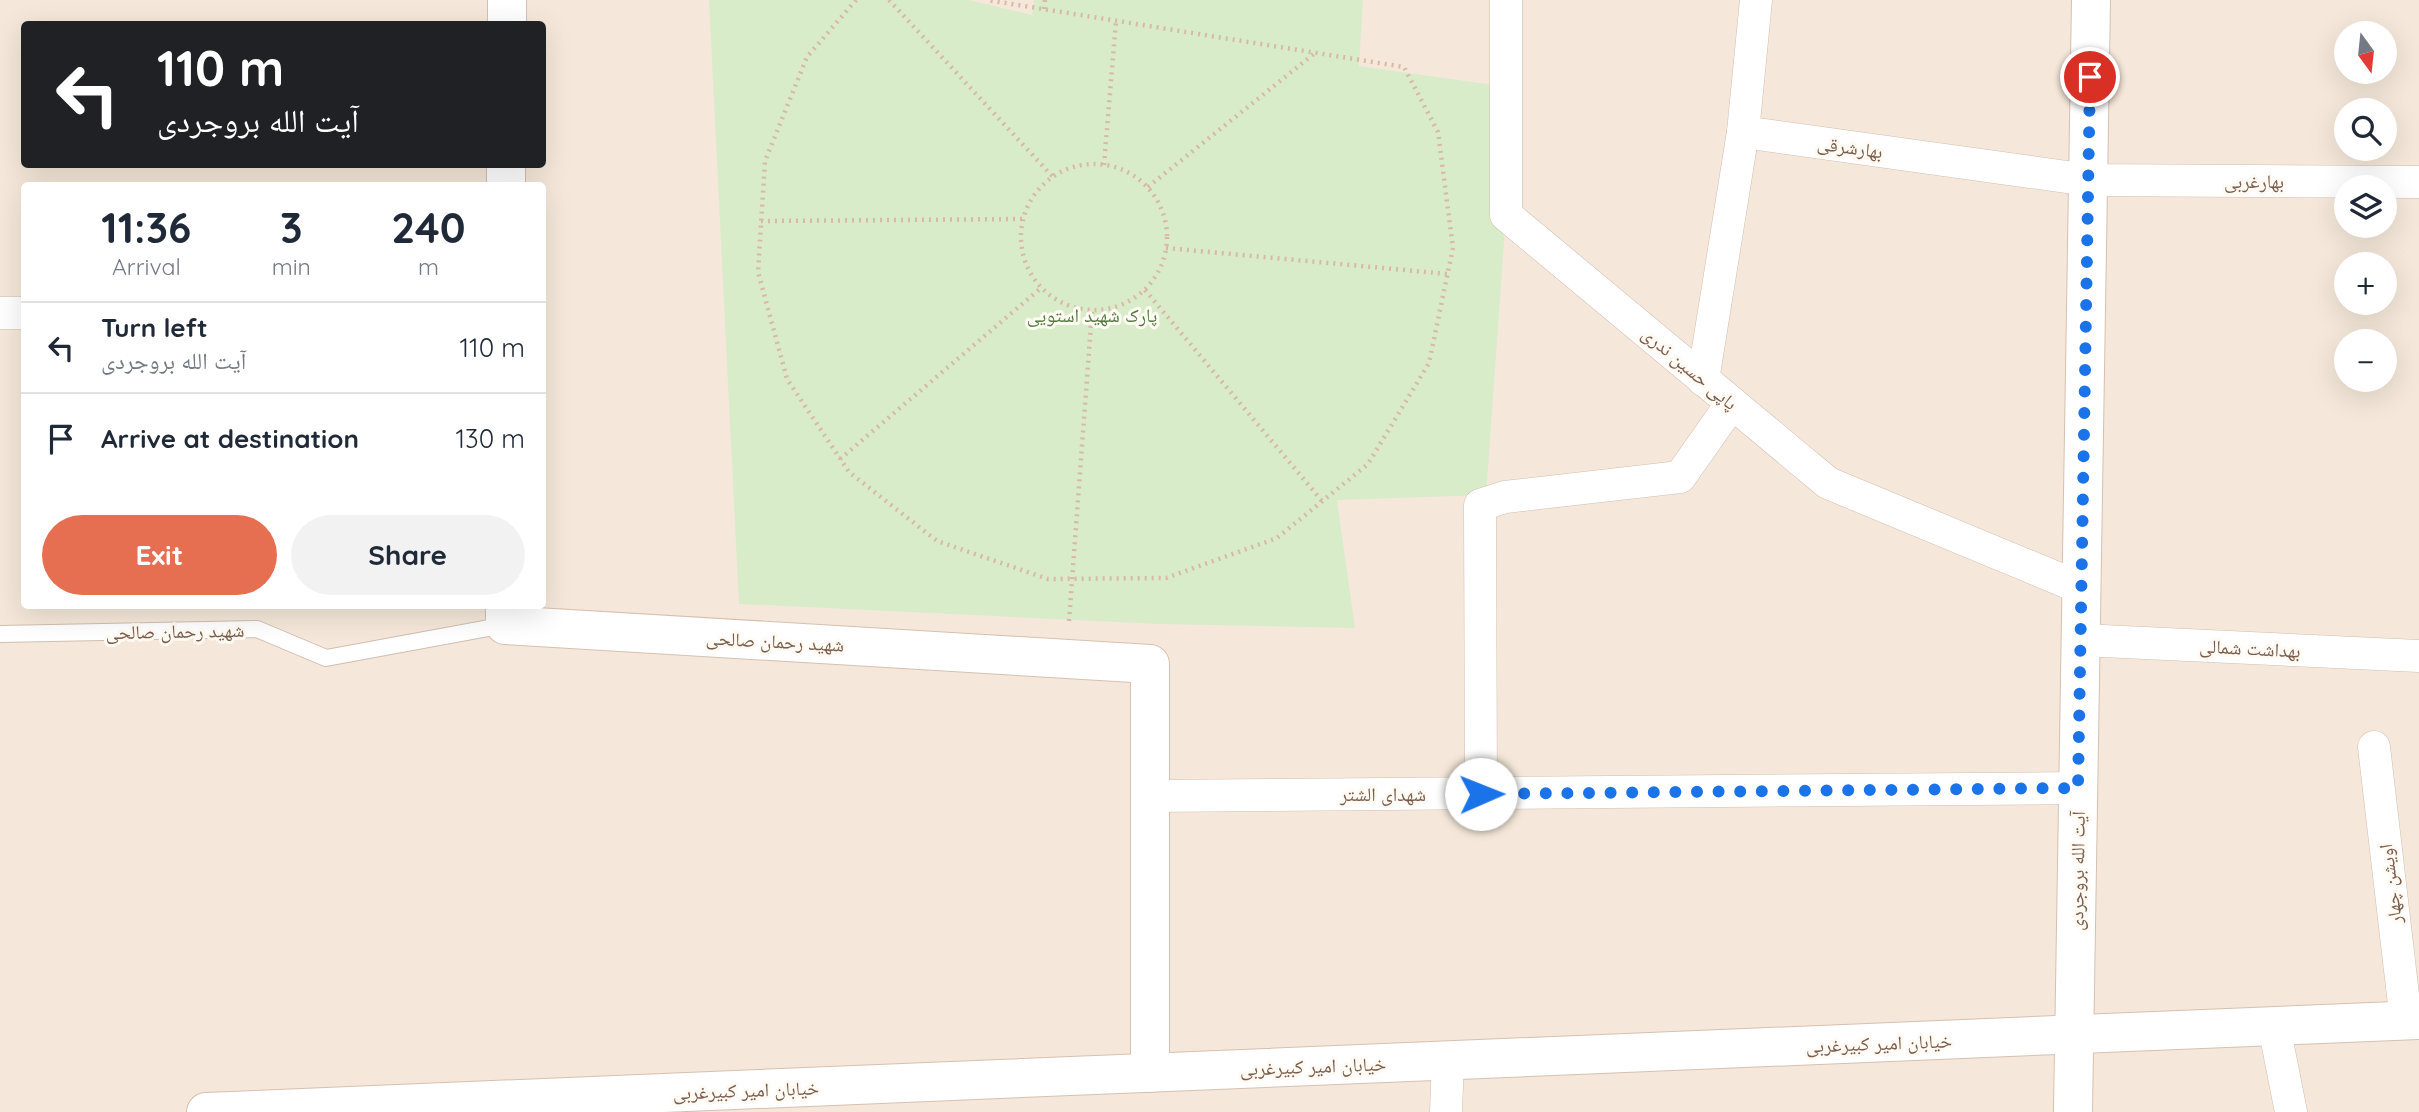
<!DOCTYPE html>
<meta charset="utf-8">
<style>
body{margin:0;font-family:Quicksand,"Noto Naskh Arabic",sans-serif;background:#f2f2f3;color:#1f2937;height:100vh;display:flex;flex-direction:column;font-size:26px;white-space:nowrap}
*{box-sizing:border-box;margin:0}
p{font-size:23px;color:#747a83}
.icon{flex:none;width:38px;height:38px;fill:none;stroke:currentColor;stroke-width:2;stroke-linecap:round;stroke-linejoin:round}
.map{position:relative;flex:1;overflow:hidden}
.details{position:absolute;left:21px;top:182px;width:525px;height:427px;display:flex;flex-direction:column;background:#fff;border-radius:7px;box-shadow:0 7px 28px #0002}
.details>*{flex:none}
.banner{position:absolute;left:21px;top:21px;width:525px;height:147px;border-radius:7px;box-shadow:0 7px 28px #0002;background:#202124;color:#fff;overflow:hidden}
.needle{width:46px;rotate:165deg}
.buttons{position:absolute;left:2334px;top:21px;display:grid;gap:14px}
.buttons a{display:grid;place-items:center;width:63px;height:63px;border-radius:50%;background:#fff;box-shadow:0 7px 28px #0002;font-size:35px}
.pin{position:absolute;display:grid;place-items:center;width:60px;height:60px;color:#fff;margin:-30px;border:4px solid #fff;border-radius:50%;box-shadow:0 2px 7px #0007}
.me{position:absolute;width:77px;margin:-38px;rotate:89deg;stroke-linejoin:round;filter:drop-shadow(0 0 5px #0008)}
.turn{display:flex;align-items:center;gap:24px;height:147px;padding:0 21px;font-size:32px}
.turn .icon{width:91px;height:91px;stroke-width:2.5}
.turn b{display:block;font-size:49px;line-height:60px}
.eta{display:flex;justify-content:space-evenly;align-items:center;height:119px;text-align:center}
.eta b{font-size:42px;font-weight:800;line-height:49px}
.button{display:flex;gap:14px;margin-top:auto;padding:14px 21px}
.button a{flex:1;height:80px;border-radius:42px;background:#e76f51;color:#fff;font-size:28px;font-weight:800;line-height:80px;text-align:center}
.button a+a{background:#f2f2f3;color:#1f2937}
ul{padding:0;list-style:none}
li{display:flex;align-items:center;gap:21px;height:91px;padding:0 21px;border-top:2px solid #e0e1e3}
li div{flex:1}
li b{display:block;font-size:26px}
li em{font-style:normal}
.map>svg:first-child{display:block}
</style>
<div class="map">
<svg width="2419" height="1112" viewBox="0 0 2419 1112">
<rect width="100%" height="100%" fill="#fdf6ec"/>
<!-- residential -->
<path fill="#f5e8da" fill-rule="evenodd" d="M0 0H2419V1112H0ZM24 24H542V164H24ZM2347 33H2385V72H2347ZM2347 110H2385V149H2347ZM24 186H542V606H24ZM2347 187H2385V226H2347ZM2347 264H2385V303H2347ZM2347 341H2385V380H2347Z"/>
<!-- green -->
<path fill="#d8ecc9" d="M709 0H969L1032 15 1034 0H1363L1359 66 1515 88 1486 495 1337 500 1355 628 1159 624 739 604Z"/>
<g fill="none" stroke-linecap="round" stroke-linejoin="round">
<!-- lane casing -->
<g stroke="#d1beb0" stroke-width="18">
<path id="lane" d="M0 634 257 629 326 658 505 625"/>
</g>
<!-- street casing -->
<g stroke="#d1beb0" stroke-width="33">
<g id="street">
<path d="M1506 0V215L1828 483 2081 588"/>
<path d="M1756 0 1743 132 2088 180 2419 182"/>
<path d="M0 313H24"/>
<path d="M1703 380 1743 132"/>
<path d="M2081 640 2419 656"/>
<path d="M2374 747 2406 1021"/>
<path d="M1481 794 1480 505 1505 497 1680 477 1732 403"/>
<path d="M1150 796 2078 788"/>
<path d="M2274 1026 2291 1112"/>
<path d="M1446 1112 1448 1060"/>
</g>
</g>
<!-- secondary casing -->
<g stroke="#d6c0b0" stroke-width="40">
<g id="secondary">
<path d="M507 24V0"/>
<path d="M506 186V164"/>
<path d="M505 606V625L1150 664V1073"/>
<path d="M206 1112 2419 1020"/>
<path d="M2073 1112 2091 0"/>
</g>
</g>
<!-- path -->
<g stroke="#d9b8a5" stroke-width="4.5" stroke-dasharray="2 5" stroke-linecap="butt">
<path d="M856 0 807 57 765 161 758 272 787 379 849 472 937 541 1048 579 1166 578 1277 538 1368 464 1429 363 1453 248 1438 132 1404 67 987 0"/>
<path d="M889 0 1053 177"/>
<path d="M1044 9 1045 0"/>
<circle cx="1094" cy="237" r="73"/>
<path d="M1104 165 1116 21"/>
<path d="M1148 187 1315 53"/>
<path d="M761 221 1023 219"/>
<path d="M1166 248 1448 274"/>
<path d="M1145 290 1322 501"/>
<path d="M840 459 1041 288"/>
<path d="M1069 621 1092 311"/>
</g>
<!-- lane -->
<use href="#lane" stroke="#fff" stroke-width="16"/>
<!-- street -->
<use href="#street" stroke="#fff" stroke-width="32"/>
<!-- secondary -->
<use href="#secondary" stroke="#fff" stroke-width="38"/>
</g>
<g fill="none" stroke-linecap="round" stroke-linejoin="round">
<!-- route -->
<path stroke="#1a73e8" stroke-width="12" stroke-dasharray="0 21.6" d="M1481 794 2078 788 2090 77"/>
</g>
<g text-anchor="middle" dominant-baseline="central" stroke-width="6" stroke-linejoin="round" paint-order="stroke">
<!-- street labels -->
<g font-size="19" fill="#7a5c4d" stroke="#fffaf3">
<text transform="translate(1850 147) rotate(8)">بهارشرقی</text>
<text x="2254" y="181">بهارغربی</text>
<text transform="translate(1690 368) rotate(40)">پاپی حسین ندری</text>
<text transform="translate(175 631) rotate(-1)">شهید رحمان صالحی</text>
<text transform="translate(775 641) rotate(3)">شهید رحمان صالحی</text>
<text transform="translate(2250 648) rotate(3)">بهداشت شمالی</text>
<text x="1383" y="794">شهدای الشتر</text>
<text transform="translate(2077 871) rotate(-89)">آیت الله بروجردی</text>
<text transform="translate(2390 884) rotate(-97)">اویشن چهار</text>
<text transform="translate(1879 1043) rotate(-2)">خیابان امیر کبیرغربی</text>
<text transform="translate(1313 1066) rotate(-2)">خیابان امیر کبیرغربی</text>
<text transform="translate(746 1090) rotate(-2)">خیابان امیر کبیرغربی</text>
</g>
<!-- park labels -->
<g font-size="19" fill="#537a41" stroke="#fffaf3">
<text x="1092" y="315">پارک شهید استویی</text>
</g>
</g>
</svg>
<div class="buttons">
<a><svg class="needle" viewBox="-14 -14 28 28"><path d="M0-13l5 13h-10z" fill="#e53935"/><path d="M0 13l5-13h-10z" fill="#747a83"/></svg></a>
<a><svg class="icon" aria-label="search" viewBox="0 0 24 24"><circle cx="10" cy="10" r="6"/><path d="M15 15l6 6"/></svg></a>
<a><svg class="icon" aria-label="layers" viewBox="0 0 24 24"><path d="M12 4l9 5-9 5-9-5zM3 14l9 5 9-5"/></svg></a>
<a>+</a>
<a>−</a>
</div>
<div class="pin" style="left:2090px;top:77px;background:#d93025"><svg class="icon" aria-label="arrive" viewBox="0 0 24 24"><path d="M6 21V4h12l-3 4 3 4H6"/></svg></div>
<svg class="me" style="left:1481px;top:794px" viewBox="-20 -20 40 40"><circle r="19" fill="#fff"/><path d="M0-13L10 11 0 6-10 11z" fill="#1a73e8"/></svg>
<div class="banner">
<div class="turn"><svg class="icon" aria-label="left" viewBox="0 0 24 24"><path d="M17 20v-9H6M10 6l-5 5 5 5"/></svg><div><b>110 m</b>آیت الله بروجردی</div></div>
</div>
<section class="details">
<div class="eta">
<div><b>11:36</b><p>Arrival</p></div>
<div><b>3</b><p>min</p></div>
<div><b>240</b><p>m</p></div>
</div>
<ul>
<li><svg class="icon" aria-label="left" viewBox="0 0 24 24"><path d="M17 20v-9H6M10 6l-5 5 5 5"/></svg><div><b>Turn left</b><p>آیت الله بروجردی</p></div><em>110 m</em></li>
<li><svg class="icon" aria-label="arrive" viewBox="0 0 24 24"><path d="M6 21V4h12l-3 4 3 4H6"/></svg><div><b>Arrive at destination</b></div><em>130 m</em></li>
</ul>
<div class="button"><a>Exit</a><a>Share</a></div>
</section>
</div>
